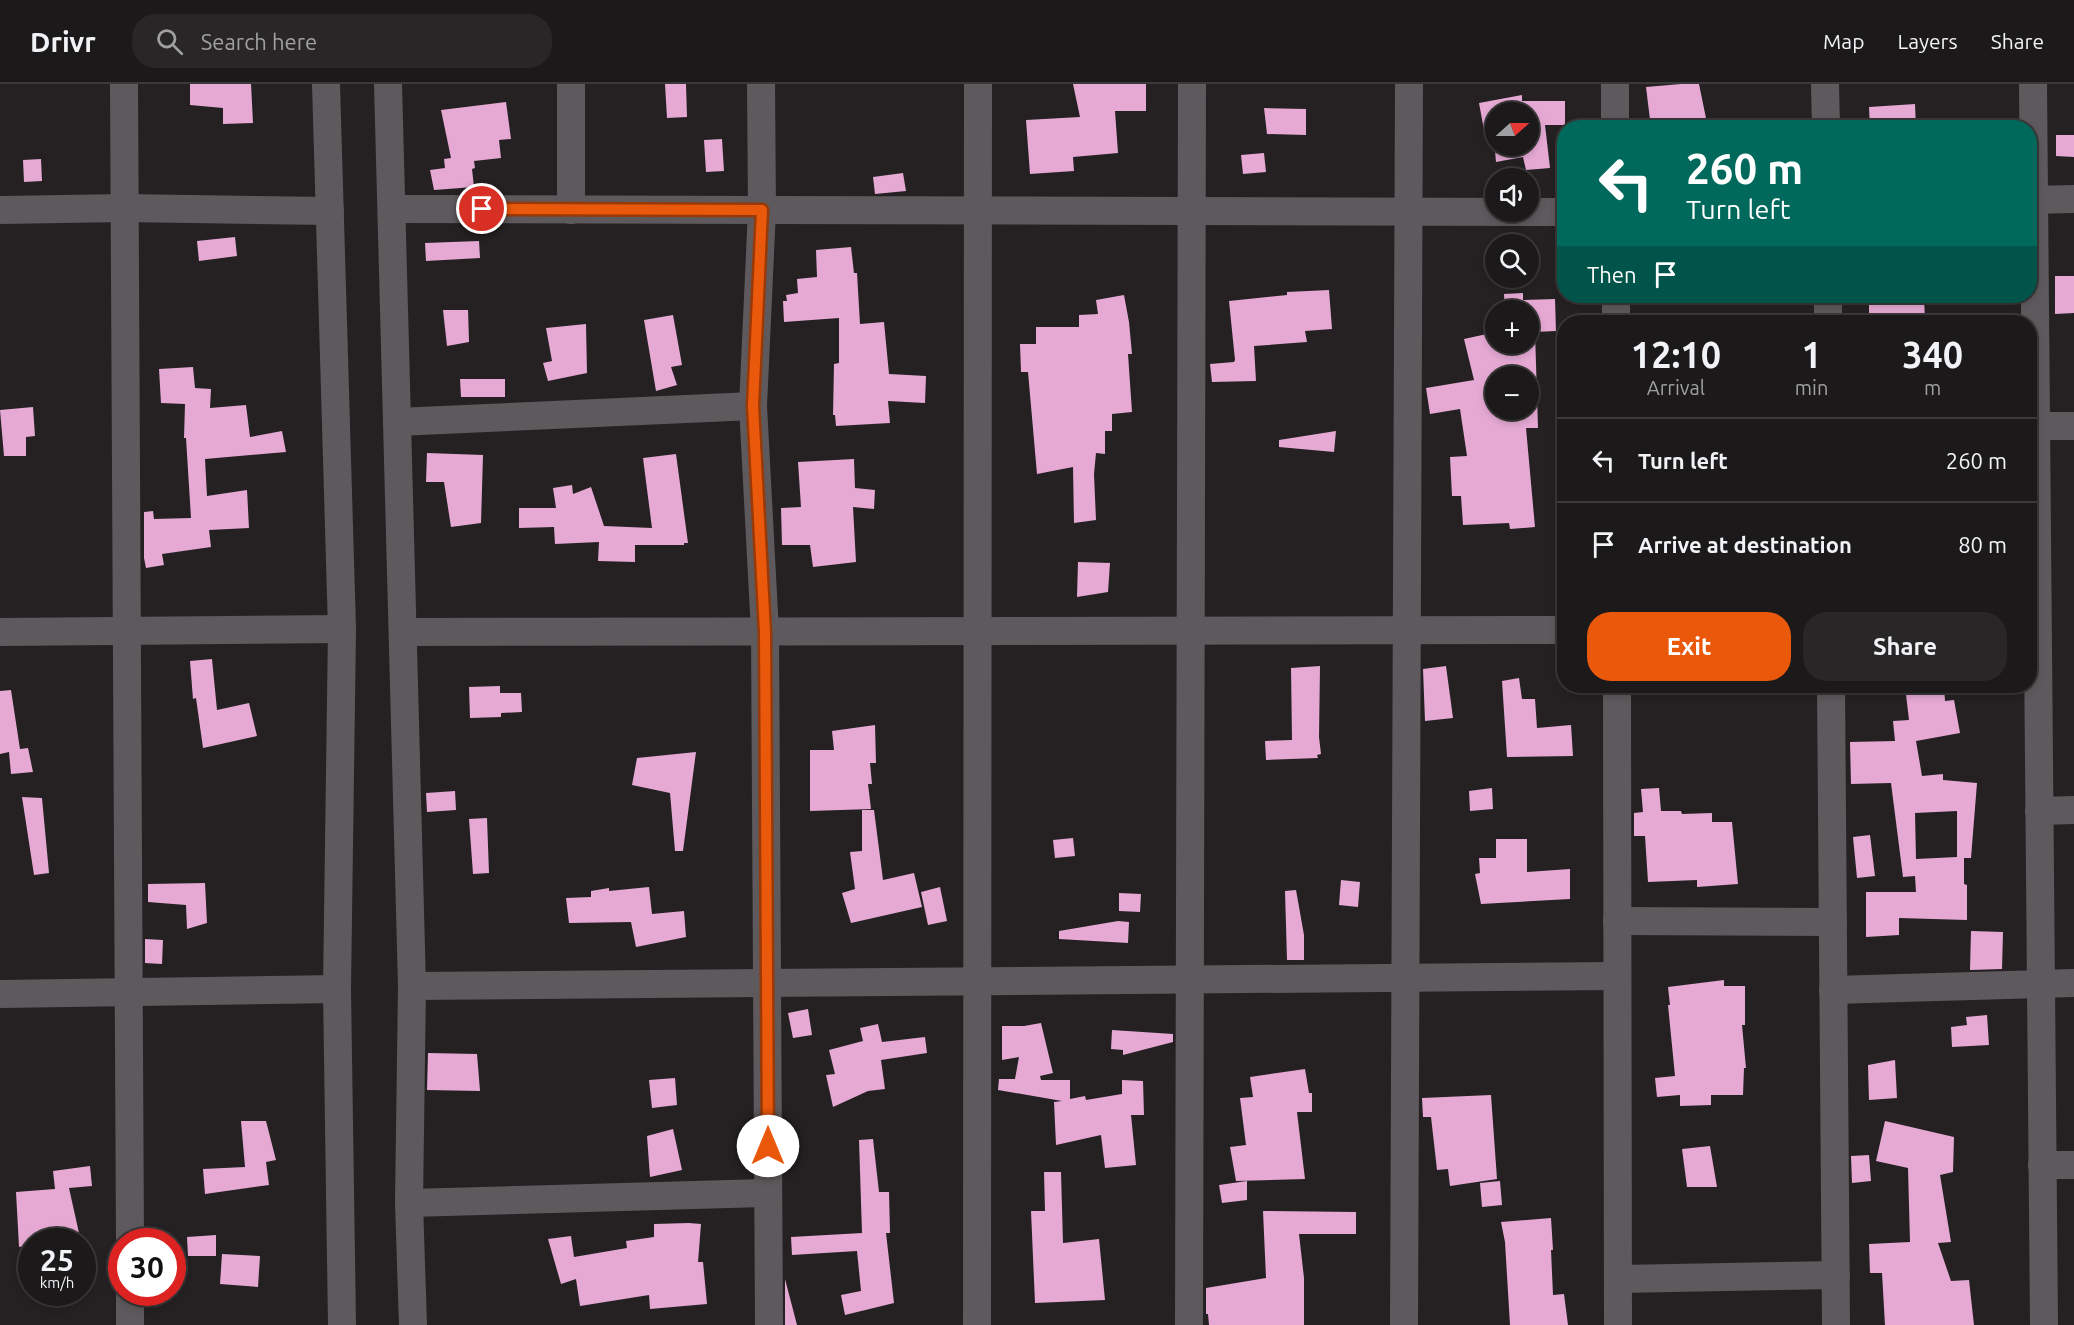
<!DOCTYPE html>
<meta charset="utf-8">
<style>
body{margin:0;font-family:Ubuntu,sans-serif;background:#292627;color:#f1f3f6;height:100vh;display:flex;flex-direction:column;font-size:22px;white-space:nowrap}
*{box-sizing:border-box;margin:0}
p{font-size:20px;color:#a0a0a2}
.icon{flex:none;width:33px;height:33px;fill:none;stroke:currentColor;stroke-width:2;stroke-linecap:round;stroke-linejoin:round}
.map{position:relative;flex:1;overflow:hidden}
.side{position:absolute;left:1557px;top:231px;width:480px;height:378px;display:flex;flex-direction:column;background:#1c191a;border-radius:24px;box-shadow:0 3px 9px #0003,0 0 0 2px #3a3839}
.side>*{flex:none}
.hud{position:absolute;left:1557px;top:36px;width:480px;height:183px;border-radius:24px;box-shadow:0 3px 9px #0003,0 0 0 2px #3a3839;background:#00695c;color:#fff;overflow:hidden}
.needle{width:39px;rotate:69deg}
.buttons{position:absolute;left:1485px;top:18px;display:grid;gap:12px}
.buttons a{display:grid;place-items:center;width:54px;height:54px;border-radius:50%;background:#1c191a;box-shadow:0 3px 9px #0003,0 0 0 2px #3a3839;font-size:30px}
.speed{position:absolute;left:18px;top:1144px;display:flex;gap:12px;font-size:30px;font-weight:700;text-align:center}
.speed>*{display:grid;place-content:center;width:78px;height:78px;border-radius:50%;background:#1c191a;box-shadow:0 3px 9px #0003,0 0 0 2px #3a3839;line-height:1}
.speed small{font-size:15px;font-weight:400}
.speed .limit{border:9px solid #d22;background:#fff;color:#111}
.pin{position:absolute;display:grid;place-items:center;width:51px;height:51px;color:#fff;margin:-26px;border:3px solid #fff;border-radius:50%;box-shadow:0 2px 6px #0007}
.me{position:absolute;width:66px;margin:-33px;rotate:0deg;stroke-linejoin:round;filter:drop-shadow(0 0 4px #0008)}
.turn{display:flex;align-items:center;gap:21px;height:126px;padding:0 30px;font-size:27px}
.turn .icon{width:78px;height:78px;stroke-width:2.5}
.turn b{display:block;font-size:42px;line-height:51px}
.then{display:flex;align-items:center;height:57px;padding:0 30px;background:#0003;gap:12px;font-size:22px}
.eta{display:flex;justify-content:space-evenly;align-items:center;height:102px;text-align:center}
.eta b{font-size:36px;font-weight:700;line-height:42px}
.cta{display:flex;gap:12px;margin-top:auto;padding:12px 30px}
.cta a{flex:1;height:69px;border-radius:24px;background:#ea580c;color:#fff;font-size:24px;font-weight:700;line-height:69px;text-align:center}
.cta a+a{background:#292627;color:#f1f3f6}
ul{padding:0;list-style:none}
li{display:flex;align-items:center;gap:18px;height:84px;padding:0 30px;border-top:2px solid #3a3839}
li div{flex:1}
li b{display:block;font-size:22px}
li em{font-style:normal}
header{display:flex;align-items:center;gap:36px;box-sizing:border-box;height:84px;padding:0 30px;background:#1c191a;border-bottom:2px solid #3a3839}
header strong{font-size:28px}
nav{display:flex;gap:33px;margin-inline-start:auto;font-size:21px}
.search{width:420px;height:54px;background:#292627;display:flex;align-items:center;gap:15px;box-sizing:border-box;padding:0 21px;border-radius:24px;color:#a0a0a2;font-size:22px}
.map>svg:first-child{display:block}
</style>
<header>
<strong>Drivr</strong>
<div class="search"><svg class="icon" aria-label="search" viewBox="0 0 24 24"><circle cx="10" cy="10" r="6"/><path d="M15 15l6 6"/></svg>Search here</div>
<nav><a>Map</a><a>Layers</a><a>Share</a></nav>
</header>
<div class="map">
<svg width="2074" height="1241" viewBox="0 0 2074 1241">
<rect width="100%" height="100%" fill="#252123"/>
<!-- building -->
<g fill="#e5a9d4" fill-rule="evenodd">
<path d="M190 0H251L253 39 223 40V24L190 21Z"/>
<path d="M665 0H686L687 33 667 34Z"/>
<path d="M1073 0H1146V27H1115L1118 69 1073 73 1074 87 1030 90 1026 36 1080 33Z"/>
<path d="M1681 0H1699L1708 44H1651L1646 3Z"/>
<path d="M1522 11V17H1565V41H1545L1550 84 1526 86 1523 73 1496 78 1493 44 1484 46 1479 19ZM1496 28H1528V62H1496Z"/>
<path d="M506 18 511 55 499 56 501 74 474 77 475 84 472 85 474 103 434 106 430 86 445 84 444 75 451 74 441 26Z"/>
<path d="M1915 20 1916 44H1870L1869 23Z"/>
<path d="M1264 24 1306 25V51L1267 50Z"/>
<path d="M2056 51H2074V73L2056 72Z"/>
<path d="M722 55 724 87 706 88 704 56Z"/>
<path d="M1264 69 1266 88 1243 90 1241 71Z"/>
<path d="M41 75 42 97 24 98 23 76Z"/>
<path d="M903 89 906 107 875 110 873 93Z"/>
<path d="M235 153 237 172 199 177 197 157Z"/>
<path d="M479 157 480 174 426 177 425 159Z"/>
<path d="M851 163 854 189H857L860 240 884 238 889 290 926 292 925 319 888 317 890 339 836 342 835 331H833L834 280 839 279V234L784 238 783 217H787L786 211 798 209 797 195 817 193 816 166Z"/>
<path d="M2055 192H2074V229L2055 230Z"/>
<path d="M1329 206 1332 245 1305 247 1307 258 1254 262 1256 297 1212 298 1210 280 1234 278 1235 276 1229 217 1287 211V208Z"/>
<path d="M1523 209V216L1555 215 1556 247 1535 248 1538 344H1526L1535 443 1510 445 1509 439 1463 441 1461 412H1452L1450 373 1467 372 1460 325 1430 330 1426 304 1474 296 1464 255 1496 248V260H1528V226H1505L1504 210ZM1496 292H1528V326H1496Z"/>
<path d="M1124 211 1129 238 1132 270H1128L1132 328 1112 330V347H1105V370L1096 369 1094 390 1096 436 1074 439 1073 383 1037 390 1028 288H1021L1020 260H1036V243H1079V231L1098 230 1096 216Z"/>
<path d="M1869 212H1924L1925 238H1869Z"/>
<path d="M443 226H468L469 258 447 262Z"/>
<path d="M673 231 682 281 671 283 677 301 656 307 644 236Z"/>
<path d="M586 240 587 289 548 297 543 279 552 277 546 244Z"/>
<path d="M193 283 195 304 211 305 210 324 246 321 250 353 282 347 286 368 205 375 207 412 247 406 249 444 209 446 211 463 162 470 164 481 146 484 144 474V428L153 427 154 435 191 434 186 354H184L185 320 161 319 159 285Z"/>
<path d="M460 295H505V313H461Z"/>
<path d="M33 323 35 352 26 353V372H4L0 326Z"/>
<path d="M1336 347 1334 368 1279 363V356Z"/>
<path d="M427 369 483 371 481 439 451 443 444 398H426Z"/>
<path d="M676 370 688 459H684V461H635V478L598 477 599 458 555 460 554 443 519 444V424H556L553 404 572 401 573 410 591 403 604 442 652 444 643 374Z"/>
<path d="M854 375 855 404 875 406 874 425 853 423 856 478 813 483 810 461H782L781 424 801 423 798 378Z"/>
<path d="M1078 478 1110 479 1108 508 1077 513Z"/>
<path d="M212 575 217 626 249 619 257 652 203 664 196 614 193 615 190 577Z"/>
<path d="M1320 582 1319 653 1321 670 1317 671 1318 674 1266 676 1265 657 1292 656 1291 584Z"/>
<path d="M1446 582 1453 634 1425 637 1423 585Z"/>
<path d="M1519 594 1522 615H1535L1537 644 1571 641 1573 672 1507 673 1502 597Z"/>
<path d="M500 602V609H521L522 628 501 629V633L470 634 469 603Z"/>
<path d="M1905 602H1944L1945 617 1954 616 1960 649 1916 657 1922 692 1943 690V696L1977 699 1971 774H1964V800L1967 801V836L1899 834V851L1866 853V808H1916L1915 792 1903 793 1891 699 1851 700 1850 658 1895 657 1893 637 1909 636ZM1957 727V773L1916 775 1915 729Z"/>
<path d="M11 606 20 665 28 664 33 688 11 690 9 668 0 670V607Z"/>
<path d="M875 641 876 679H870L872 700H868L871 725 810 727V666H834L832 647Z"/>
<path d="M696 668 683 767H675L670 709 632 701 637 674Z"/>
<path d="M1492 704 1493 725 1470 727 1469 707Z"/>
<path d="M1659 704 1661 727H1681L1682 730 1712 729V738H1732L1738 800 1697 803V796L1648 798 1645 752H1634V729L1643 728 1641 705Z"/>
<path d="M455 707 456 726 427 728 426 709Z"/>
<path d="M22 713 42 714 49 789 34 791Z"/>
<path d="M862 726H874L883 796 914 789 922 823 851 839 842 809 855 805 850 768 862 767Z"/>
<path d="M487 734 489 789 473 790 469 735Z"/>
<path d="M1870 751 1875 792 1857 794 1853 753Z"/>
<path d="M1073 754 1075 772 1055 774 1053 756Z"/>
<path d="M1496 755H1527V788L1570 785V815L1481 820 1475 790 1480 789 1479 774H1496Z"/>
<path d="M1341 796 1360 798 1358 823 1339 821Z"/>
<path d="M205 799 207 839 187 845 186 821 148 818V800Z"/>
<path d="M649 803 652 830 684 827 686 853 636 863 631 838 569 839 566 814 591 813V807L609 804V807Z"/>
<path d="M940 803 947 837 928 841 921 808Z"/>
<path d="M1296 806 1304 851V876H1287L1285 807Z"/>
<path d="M1119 809 1141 810 1140 828 1119 827Z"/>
<path d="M1118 837 1129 838 1128 859 1059 855V847Z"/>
<path d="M1971 847 2003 848 2002 885 1970 886Z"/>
<path d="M145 855 163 856 162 880 145 879Z"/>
<path d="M1724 896V902H1745V941H1742L1746 984H1744L1743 1011H1711V1021L1680 1022V1011L1657 1013 1655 994 1675 992 1668 921H1670L1668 903Z"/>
<path d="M808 925 812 951 793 954 788 929Z"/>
<path d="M1987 931 1989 961 1952 963 1951 943 1967 941 1966 933Z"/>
<path d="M1041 939 1053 989 1040 992 1041 996H1070V1015L1085 1012 1086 1016 1122 1010V996L1143 997 1144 1031H1131L1136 1081 1105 1084 1101 1051 1056 1061 1054 1018 1062 1017 998 1006 999 995H1015L1019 973 1002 976V942H1024Z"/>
<path d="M878 940 882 958 925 953 927 969 881 976 885 1005 868 1007 833 1023 826 991 835 990 829 966 863 957 860 944Z"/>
<path d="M1112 946 1173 950V958L1123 971V966L1111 965Z"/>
<path d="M428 969 477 970 480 1007 427 1006Z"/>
<path d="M1895 976 1897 1014 1869 1016 1868 981Z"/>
<path d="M1305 985 1309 1009H1312V1028H1297L1305 1095 1236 1097 1230 1063 1246 1061 1240 1014 1253 1013 1250 993Z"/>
<path d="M675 994 677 1021 652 1024 649 996Z"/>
<path d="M1491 1011 1497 1095 1450 1102 1448 1085 1437 1086 1431 1033H1423L1422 1014Z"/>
<path d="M241 1037H266L276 1076 266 1078 269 1101 205 1110 203 1085 245 1083Z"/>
<path d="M1885 1037 1954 1053 1953 1088 1940 1091 1951 1158 1938 1159 1951 1197 1969 1196 1974 1241H1885L1882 1189H1870L1869 1160 1910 1158 1908 1084 1876 1077Z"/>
<path d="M673 1045 682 1086 650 1093 647 1052Z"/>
<path d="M873 1055 879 1108H889L890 1149H886L894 1219 845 1231 841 1211 861 1207 857 1167 792 1171 791 1153 862 1149 859 1056Z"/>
<path d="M1710 1062 1717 1103H1687L1682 1065Z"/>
<path d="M1869 1071 1871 1097 1852 1099 1851 1072Z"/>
<path d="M90 1082 92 1102 69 1104 79 1149 41 1158H32V1160L19 1163 16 1108 55 1105 53 1087Z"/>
<path d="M1044 1088H1061L1063 1159 1099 1155 1105 1216 1035 1219 1031 1127H1045Z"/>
<path d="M1247 1097V1116L1222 1119 1219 1101Z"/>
<path d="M1500 1097 1502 1121 1482 1123 1480 1099Z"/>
<path d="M1263 1127 1356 1128V1150H1299L1304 1194V1241H1209L1208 1230H1206V1204L1266 1194Z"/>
<path d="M1551 1134 1553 1166H1551L1553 1211 1564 1210 1568 1241H1510L1505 1158 1501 1138Z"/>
<path d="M689 1139 701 1140 698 1178H703L707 1220 650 1225 649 1211 580 1222 576 1195 561 1200 548 1155 571 1152 574 1173 627 1164 626 1157 654 1153V1140Z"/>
<path d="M216 1151V1172H188L187 1153Z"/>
<path d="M222 1170 260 1172 258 1203 220 1200Z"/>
<path d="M785 1195 797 1241H785Z"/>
</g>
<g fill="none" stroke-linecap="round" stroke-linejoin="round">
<!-- minor -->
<g stroke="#5e595c" stroke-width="28">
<path d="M124 0 130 1158"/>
<path d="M326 0 342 545 337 905 342 1241"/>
<path d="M388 0 412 902 409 1119 413 1241"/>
<path d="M761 0 762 126 753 322 765 548 769 1241"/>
<path d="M1615 0V44"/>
<path d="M1825 0 1826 44"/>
<path d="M2033 0 2044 1241"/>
<path d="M2030 116 2074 115"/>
<path d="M392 125 1564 128"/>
<path d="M0 126 125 124 330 127"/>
<path d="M571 126V0"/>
<path d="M1616 212V238"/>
<path d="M1828 212V238"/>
<path d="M397 338 753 322"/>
<path d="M2035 342H2074"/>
<path d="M0 548 342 545"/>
<path d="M404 548 1564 546"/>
<path d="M1617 602 1618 1241"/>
<path d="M1831 602 1836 1241"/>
<path d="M2039 727 2074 726"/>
<path d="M1617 837 1833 838"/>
<path d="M412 902 1617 892"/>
<path d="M1833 906 2074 899"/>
<path d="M0 910 337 905"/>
<path d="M2042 1081H2074"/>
<path d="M409 1119 768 1109"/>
<path d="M1618 1195 1836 1191"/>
<path d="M130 1209V1241"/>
<path d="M977 1241 978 0"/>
<path d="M1189 1241 1192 0"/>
<path d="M1404 1241 1409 0"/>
</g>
</g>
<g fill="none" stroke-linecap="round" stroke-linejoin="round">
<!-- route casing -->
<g stroke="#983908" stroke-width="15">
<path id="route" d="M482 125 762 126 753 322 765 548 768 1062"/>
</g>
<!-- route -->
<use href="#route" stroke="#ea580c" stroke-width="10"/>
</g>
</svg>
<div class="buttons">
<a><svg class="needle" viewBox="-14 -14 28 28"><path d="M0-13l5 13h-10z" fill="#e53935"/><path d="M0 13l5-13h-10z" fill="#a0a0a2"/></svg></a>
<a><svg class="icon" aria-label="sound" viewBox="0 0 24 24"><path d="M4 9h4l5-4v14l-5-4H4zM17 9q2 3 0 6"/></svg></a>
<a><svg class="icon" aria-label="search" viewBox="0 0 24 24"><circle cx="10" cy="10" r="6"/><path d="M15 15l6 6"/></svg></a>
<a>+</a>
<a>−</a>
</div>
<div class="speed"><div>25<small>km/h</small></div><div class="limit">30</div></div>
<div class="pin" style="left:482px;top:125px;background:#d93025"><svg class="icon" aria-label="arrive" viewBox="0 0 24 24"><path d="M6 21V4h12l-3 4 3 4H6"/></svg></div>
<svg class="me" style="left:768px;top:1062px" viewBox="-20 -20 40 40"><circle r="19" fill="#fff"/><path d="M0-13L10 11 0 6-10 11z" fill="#ea580c"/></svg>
<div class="hud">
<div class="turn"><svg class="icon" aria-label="left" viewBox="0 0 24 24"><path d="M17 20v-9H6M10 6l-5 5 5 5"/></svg><div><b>260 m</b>Turn left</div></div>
<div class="then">Then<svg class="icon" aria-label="arrive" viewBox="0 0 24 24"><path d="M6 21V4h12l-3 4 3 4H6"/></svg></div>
</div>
<section class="side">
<div class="eta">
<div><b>12:10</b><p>Arrival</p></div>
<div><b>1</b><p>min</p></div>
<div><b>340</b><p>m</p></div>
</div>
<ul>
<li><svg class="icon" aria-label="left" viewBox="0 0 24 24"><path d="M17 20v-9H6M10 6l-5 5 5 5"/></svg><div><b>Turn left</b></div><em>260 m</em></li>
<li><svg class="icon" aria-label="arrive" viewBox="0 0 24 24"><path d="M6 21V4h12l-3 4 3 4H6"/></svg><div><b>Arrive at destination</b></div><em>80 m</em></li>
</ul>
<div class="cta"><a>Exit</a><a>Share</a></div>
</section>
</div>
